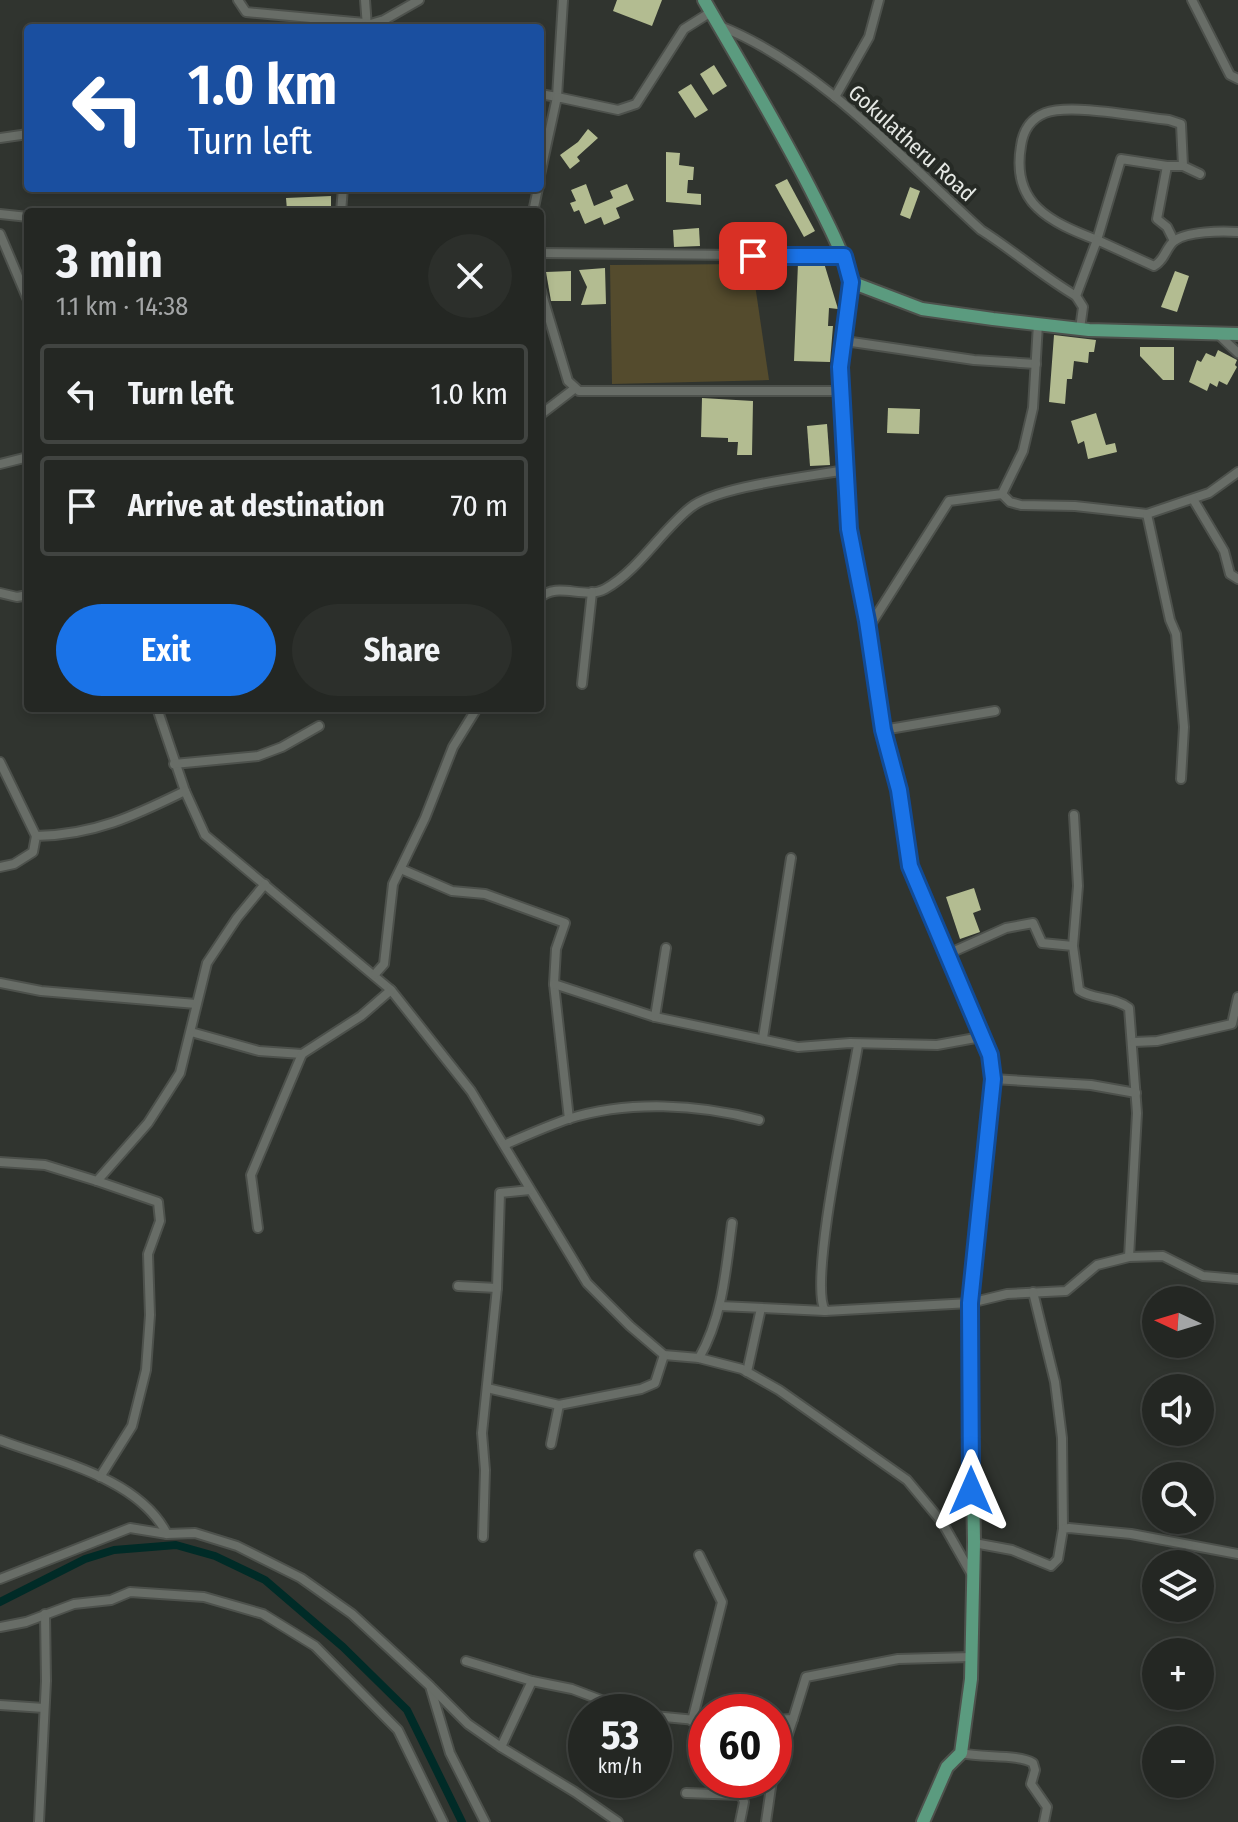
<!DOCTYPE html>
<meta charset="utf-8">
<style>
body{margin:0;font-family:"Fira Sans Condensed",sans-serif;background:#2c2f2b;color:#f1f3f6;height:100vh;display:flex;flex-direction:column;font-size:30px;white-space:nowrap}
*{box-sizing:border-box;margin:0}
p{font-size:26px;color:#a3a5a6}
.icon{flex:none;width:44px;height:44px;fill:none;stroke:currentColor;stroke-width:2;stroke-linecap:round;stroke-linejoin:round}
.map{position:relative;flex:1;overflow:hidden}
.drawer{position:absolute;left:24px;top:208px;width:520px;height:504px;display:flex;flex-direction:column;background:#242723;border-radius:8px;box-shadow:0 4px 12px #0003,0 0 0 2px #414441}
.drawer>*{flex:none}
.top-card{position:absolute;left:24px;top:24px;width:520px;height:168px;border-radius:8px;box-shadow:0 4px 12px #0003,0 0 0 2px #414441;background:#1a4fa0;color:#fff;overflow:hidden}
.needle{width:52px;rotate:274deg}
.fabs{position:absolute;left:1142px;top:1286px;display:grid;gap:16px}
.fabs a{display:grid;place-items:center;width:72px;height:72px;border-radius:50%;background:#242723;box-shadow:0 4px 12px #0003,0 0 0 2px #414441;font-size:40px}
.speed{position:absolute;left:568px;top:1694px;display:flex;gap:16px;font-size:40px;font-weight:700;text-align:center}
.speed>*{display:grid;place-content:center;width:104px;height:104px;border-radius:50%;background:#242723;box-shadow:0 4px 12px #0003,0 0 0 2px #414441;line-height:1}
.speed small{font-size:20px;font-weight:400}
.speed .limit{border:12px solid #d22;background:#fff;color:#111}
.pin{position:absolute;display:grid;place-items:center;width:68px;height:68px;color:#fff;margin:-34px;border-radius:16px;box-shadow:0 4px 12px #0006}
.me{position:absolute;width:88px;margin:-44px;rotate:0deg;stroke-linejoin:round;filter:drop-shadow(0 0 6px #0008)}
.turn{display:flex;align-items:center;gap:28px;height:168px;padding:0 32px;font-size:36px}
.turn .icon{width:104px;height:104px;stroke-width:2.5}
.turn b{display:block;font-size:56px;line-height:68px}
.round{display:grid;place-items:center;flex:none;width:84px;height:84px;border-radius:42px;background:#2c2f2b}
.overview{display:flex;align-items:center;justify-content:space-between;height:136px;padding:0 32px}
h1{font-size:48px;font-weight:700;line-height:60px}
.button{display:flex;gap:16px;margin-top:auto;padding:16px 32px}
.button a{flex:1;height:92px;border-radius:48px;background:#1a73e8;color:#fff;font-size:32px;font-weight:700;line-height:92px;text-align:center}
.button a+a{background:#2c2f2b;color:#f1f3f6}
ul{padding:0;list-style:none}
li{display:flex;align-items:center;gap:24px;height:100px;margin:0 16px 12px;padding:0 16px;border:4px solid #414441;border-radius:8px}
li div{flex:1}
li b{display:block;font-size:30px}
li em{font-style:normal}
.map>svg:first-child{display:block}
</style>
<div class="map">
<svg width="1238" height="1822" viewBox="0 0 1238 1822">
<rect width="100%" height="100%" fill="#30342f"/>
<!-- green -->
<path fill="#544b2d" d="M752 264 769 380 612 384 610 265Z"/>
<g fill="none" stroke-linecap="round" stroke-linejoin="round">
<!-- canal -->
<path stroke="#002b27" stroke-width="8" d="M0 1602 85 1559 114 1550 176 1545 215 1556 265 1580 343 1647 407 1710 462 1822"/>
</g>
<!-- building -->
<g fill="#b3bc91">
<path d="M617 0H662L652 26 613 11Z"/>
<path d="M714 65 727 86 713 95 700 74Z"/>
<path d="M691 84 708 110 695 118 678 92Z"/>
<path d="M588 129 598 138 577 157 580 161 570 169 560 155 578 142Z"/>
<path d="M666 152 680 153 679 165 694 167 693 180H688L687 193 701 194V205L666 202Z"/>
<path d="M787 179 815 231 804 237 775 185Z"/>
<path d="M586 184 594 206 613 198 610 191 627 184 634 200 616 208 620 218 604 225 601 217 585 224 579 210 574 212 570 203 576 201 571 190Z"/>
<path d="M910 187 920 191 910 219 900 215Z"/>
<path d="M331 196V208L287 210 286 198Z"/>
<path d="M699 228 700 246 674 247 673 230Z"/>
<path d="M798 263H824L838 309 829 308 828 326H833L830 362 794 361Z"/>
<path d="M605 268 606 304 581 305 587 287 579 270Z"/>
<path d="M571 271V301H551L546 272Z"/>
<path d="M1175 271 1189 276 1177 312 1161 307Z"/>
<path d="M1054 335 1096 340 1094 352H1089L1088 363 1074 361 1072 379H1067L1065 404 1049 402Z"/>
<path d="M1140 347H1174V380H1163L1140 356Z"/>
<path d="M1218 350 1237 360 1235 365 1237 367 1227 385 1219 381 1217 387 1210 383 1207 391 1189 382 1197 360 1201 362 1206 353 1215 357Z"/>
<path d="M702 398 753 401 752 455H737L738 442H728V438L701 437Z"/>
<path d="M888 408 920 409 919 434 887 433Z"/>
<path d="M1096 413 1106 445 1115 443 1117 452 1088 459 1084 441 1078 444 1071 421Z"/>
<path d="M827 424 830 465 810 466 807 426Z"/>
<path d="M974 888 981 910 973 913 980 932 960 939 946 897Z"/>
</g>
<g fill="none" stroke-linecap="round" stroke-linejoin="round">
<!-- minor casing -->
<g stroke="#4d514c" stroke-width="12">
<g id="minor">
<path d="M238 0 246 12 365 23"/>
<path d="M365 0 367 27"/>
<path d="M1192 0 1230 75 1238 79"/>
<path d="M367 25 384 20 419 0"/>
<path d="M720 26C818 65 903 159 981 230 1014 251 1042 276 1076 296"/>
<path d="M540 94 557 97 563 0"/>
<path d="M835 97 869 37 879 0"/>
<path d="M0 138 28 134"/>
<path d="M1167 166 1121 159 1097 240C1050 222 1011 204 1021 146 1023 131 1030 119 1045 113 1070 103 1140 117 1169 120L1181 124 1183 166 1200 174"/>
<path d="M540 175 557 97 618 110 636 104 684 29 711 12"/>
<path d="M341 212 343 188"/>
<path d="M533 212 538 188"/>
<path d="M0 214 28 217"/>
<path d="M0 234 28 300"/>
<path d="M1174 241 1167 227 1157 219 1167 166H1183"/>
<path d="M540 253 843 256"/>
<path d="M540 288 568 381 579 391H840"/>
<path d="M1080 329 1083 307 1076 296 1097 240 1154 266C1165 260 1165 249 1174 241 1187 231 1222 231 1238 232"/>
<path d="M1218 334 1238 353"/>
<path d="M845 341 974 360 1036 364"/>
<path d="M540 415 574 389"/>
<path d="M0 464 28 457"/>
<path d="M1002 494 1010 502 1021 505 1075 506 1147 514 1209 493 1238 472"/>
<path d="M1193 499 1224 551 1230 574 1238 579"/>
<path d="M1147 514 1170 620 1176 634 1184 727 1181 779"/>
<path d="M0 593 17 597 28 595"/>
<path d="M540 598C556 581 585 600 605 589 639 570 660 532 690 508 717 486 808 477 845 470"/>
<path d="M869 627 949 501 1002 494 1023 451 1033 408 1038 324"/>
<path d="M582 684 592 592"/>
<path d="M157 708 185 791 205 835 391 990 471 1091 587 1283 630 1326 664 1355 699 1358 742 1369 779 1390 907 1480 942 1522 971 1573"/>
<path d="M883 730 995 711"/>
<path d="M0 762 36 836"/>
<path d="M174 764 258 756 282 747 319 726"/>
<path d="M0 867 14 864 33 852 36 836C94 835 134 816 185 791"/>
<path d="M401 869 452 891 485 894 565 923 556 949 554 984 569 1119"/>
<path d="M1073 946 1078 886 1074 815"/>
<path d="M948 954 1006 928 1033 923 1042 943 1073 946 1079 990C1093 1000 1113 996 1129 1008L1137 1113 1129 1257"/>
<path d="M375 974 384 964 393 884 425 818 453 747 477 708"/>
<path d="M0 983 41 991 196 1004"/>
<path d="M554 984 655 1017 798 1047 850 1043 937 1045 981 1037"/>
<path d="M655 1017 666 948"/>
<path d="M191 1032 259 1051 302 1054"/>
<path d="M763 1038 791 858"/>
<path d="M1134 1042 1157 1041 1232 1024 1238 997"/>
<path d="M858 1045C851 1089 808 1281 825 1311L970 1303 1007 1294 1066 1291 1097 1265 1129 1257 1163 1256 1203 1276 1238 1279"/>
<path d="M993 1079 1091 1085 1136 1093"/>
<path d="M504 1145C525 1136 547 1126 568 1119 629 1100 698 1104 759 1120"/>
<path d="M0 1162 45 1165 97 1181 148 1123 180 1073 207 963 237 918 265 884"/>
<path d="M97 1181 158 1202 160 1221 148 1254 150 1315 146 1370 132 1426 100 1477"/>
<path d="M258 1228 251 1175 302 1054 361 1016 391 990"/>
<path d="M458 1286 497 1288"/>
<path d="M1033 1292 1055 1382 1062 1438 1063 1529"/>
<path d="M720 1306 825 1311"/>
<path d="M699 1358C723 1316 726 1269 732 1223"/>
<path d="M747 1372 761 1308"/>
<path d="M487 1388 559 1405 641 1389 655 1383 664 1355"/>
<path d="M0 1440C55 1461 138 1477 167 1534"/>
<path d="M551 1444 559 1405"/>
<path d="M483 1537 485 1470 482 1433 497 1288 500 1193 530 1190"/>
<path d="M974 1543 1012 1550 1051 1566 1058 1559 1063 1529 1069 1528 1131 1534 1238 1554"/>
<path d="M0 1579 130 1528 167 1534 195 1533 237 1546 301 1578 352 1614 430 1686 450 1753 485 1822"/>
<path d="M0 1627 26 1622 74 1604 111 1600 130 1592 204 1597 263 1614 315 1646 398 1730 443 1822"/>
<path d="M466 1661 532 1681"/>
<path d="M432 1688 468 1724 501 1747 532 1681 572 1689 633 1712"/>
<path d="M0 1705 44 1708"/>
<path d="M654 1716 706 1721"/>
<path d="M774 1720 793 1719 806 1677 898 1659 971 1657"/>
<path d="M692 1721 722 1602 699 1555"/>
<path d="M501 1747 575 1792 618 1822"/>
<path d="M961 1753C982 1758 1019 1754 1033 1763L1035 1770 1031 1784 1047 1807 1044 1822"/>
<path d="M774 1776 793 1719"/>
<path d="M686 1793 741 1795 744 1802 740 1822"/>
<path d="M39 1822 46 1681 45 1614"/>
<path d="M766 1822 772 1780"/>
</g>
</g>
<!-- primary casing -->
<g stroke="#4d514c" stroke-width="16">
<g id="primary">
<path d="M704 0C742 66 781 130 815 198 829 226 843 252 851 282L922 309 993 319 1089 330 1238 334"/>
<path d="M851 282 840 367 849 529 868 627 883 730 899 790 910 866 990 1055 993 1079 970 1303 974 1542 971 1679 961 1753 947 1767 923 1822"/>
</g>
</g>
<!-- minor -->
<use href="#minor" stroke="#686d67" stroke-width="8"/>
<!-- primary -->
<use href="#primary" stroke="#5b9b7f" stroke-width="12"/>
</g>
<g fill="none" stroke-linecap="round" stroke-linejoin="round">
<!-- route casing -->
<g stroke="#114b97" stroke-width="20">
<path id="route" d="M753 256H844L851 282 840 367 849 529 867 621 883 730 899 790 910 866 990 1055 993 1079 970 1303 971 1491"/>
</g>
<!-- route -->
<use href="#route" stroke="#1a73e8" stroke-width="14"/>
</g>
<g text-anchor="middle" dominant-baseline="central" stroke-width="8" stroke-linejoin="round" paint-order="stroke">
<!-- street labels -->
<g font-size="22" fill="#e5e8e4" stroke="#262a25">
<text transform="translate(912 143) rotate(42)">Gokulatheru Road</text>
</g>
</g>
</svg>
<div class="fabs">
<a><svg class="needle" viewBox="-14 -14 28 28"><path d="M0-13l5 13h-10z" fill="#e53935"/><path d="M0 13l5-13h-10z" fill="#a3a5a6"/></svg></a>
<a><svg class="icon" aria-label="sound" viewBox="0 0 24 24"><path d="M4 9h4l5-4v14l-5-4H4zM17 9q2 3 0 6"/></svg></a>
<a><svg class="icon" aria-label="search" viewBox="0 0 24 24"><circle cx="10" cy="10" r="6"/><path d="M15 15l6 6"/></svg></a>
<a><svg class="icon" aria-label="layers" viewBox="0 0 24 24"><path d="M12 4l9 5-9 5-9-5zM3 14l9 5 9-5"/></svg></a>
<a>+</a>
<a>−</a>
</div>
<div class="speed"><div>53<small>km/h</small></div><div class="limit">60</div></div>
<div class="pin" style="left:753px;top:256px;background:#d93025"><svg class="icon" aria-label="arrive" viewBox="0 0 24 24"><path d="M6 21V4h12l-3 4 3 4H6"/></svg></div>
<svg class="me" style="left:971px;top:1491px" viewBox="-20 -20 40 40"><path d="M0-17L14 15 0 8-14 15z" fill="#1a73e8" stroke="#fff" stroke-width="4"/></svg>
<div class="top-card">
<div class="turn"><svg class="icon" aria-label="left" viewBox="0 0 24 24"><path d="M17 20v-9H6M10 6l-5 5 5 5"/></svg><div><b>1.0 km</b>Turn left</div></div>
</div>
<section class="drawer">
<div class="overview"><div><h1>3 min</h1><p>1.1 km · 14:38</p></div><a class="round"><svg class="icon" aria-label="close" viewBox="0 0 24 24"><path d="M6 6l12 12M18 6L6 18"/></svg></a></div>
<ul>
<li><svg class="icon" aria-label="left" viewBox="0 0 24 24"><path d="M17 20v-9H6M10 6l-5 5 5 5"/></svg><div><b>Turn left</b></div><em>1.0 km</em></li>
<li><svg class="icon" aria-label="arrive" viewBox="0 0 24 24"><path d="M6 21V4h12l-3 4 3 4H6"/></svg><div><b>Arrive at destination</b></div><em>70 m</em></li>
</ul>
<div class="button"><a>Exit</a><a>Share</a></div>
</section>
</div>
